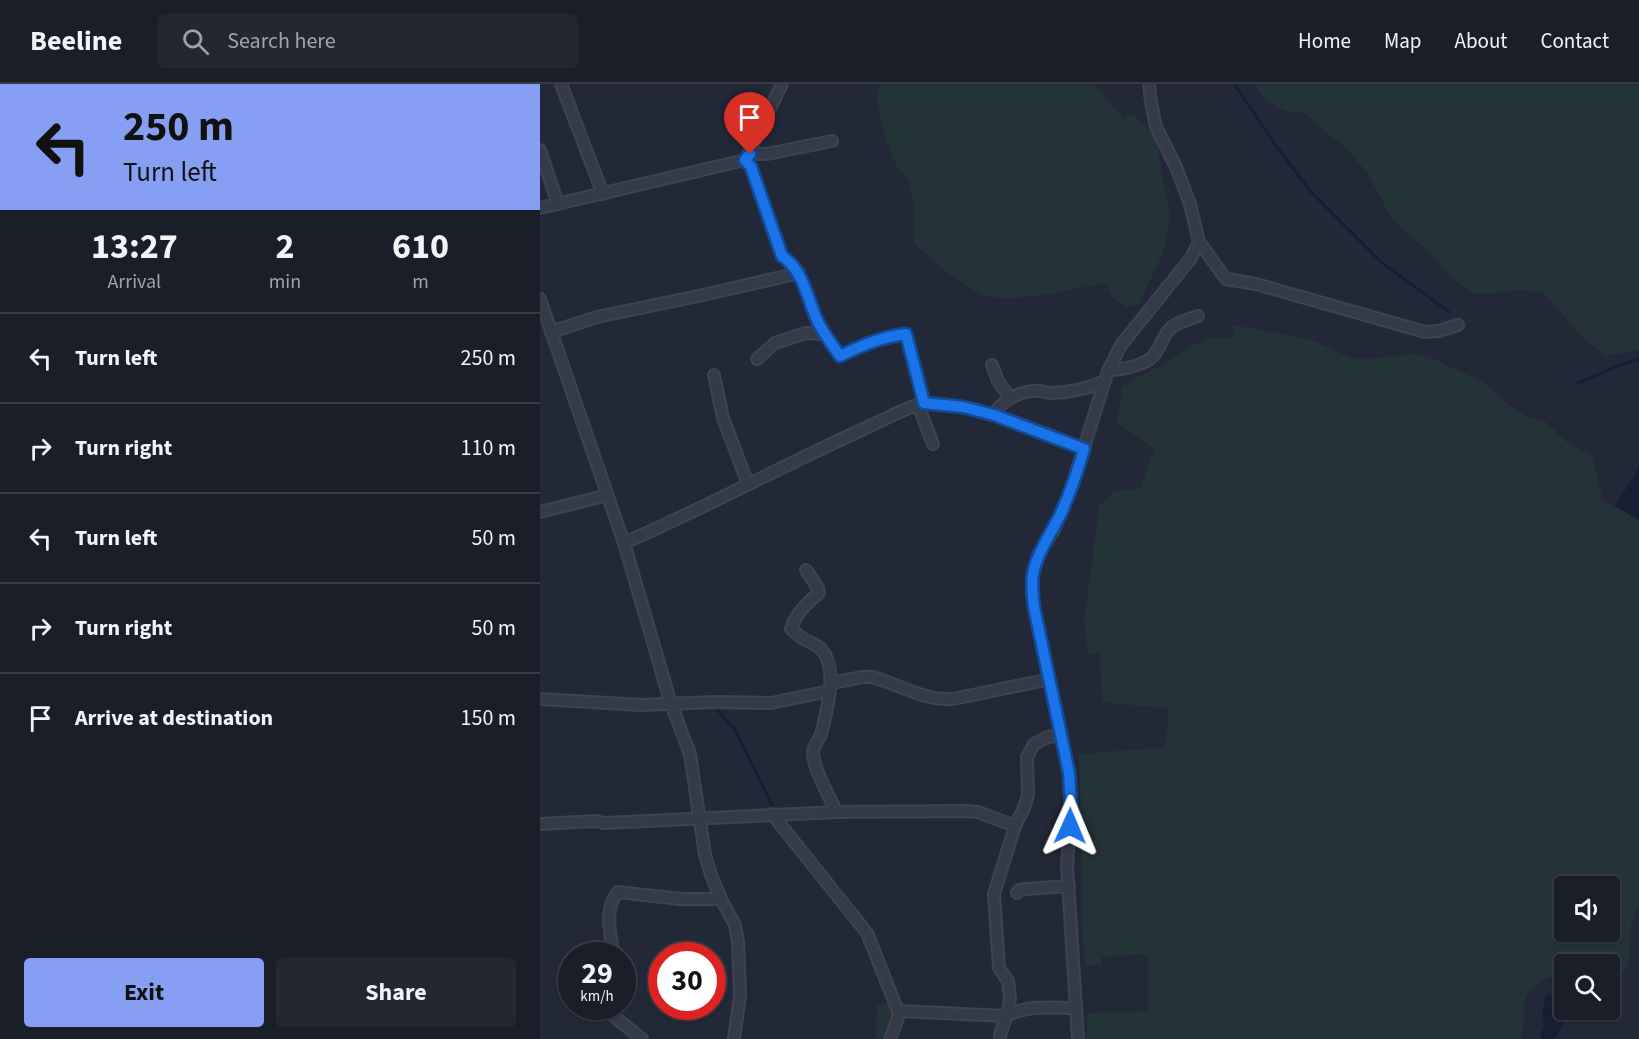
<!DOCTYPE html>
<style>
body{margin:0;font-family:"Source Sans 3",sans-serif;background:#232731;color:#f1f3f6;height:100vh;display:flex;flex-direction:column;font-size:22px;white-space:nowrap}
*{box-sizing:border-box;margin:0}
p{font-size:20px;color:#9fa2a8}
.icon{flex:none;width:33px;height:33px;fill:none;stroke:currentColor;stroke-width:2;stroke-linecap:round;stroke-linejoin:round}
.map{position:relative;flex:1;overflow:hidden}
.side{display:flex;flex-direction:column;background:#1a1e29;width:540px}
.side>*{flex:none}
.hud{background:#869ff3;color:#111;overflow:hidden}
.controls{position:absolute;left:1014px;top:792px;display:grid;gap:12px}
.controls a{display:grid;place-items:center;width:66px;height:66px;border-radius:6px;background:#1a1e29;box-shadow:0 2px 4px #0004,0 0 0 2px #383c46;font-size:30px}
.speed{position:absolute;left:18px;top:858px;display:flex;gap:12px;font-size:30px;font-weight:700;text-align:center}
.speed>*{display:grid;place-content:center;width:78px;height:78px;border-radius:50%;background:#1a1e29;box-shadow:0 2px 4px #0004,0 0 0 2px #383c46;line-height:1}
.speed small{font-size:15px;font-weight:400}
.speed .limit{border:9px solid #d22;background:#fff;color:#111}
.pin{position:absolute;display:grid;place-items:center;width:51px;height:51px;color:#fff;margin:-62px -26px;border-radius:50% 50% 50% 0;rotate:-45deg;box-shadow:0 0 6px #0007}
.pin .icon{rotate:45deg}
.me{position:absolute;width:66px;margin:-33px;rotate:1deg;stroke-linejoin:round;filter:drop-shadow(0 0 4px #0008)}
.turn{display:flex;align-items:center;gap:21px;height:126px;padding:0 24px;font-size:27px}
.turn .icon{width:78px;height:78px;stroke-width:2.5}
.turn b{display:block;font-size:42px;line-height:51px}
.eta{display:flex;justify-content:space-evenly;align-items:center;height:102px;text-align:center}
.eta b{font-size:36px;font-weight:700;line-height:42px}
.primary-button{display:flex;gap:12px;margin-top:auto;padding:12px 24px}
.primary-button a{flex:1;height:69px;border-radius:6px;background:#869ff3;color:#111;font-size:24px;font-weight:700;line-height:69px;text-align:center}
.primary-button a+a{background:#232731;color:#f1f3f6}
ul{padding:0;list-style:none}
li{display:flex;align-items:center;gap:18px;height:90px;padding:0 24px;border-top:2px solid #383c46}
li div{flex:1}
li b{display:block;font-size:22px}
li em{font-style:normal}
header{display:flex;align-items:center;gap:36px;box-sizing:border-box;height:84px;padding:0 30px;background:#1a1e29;border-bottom:2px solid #383c46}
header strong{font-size:28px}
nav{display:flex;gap:33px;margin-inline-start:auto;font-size:21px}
.search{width:420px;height:54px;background:#232731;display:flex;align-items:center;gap:15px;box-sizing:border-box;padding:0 21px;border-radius:6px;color:#9fa2a8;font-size:22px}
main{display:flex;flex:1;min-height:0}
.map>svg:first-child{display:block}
</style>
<header>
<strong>Beeline</strong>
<div class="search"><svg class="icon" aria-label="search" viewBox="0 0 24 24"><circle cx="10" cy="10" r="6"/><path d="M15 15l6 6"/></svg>Search here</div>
<nav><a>Home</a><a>Map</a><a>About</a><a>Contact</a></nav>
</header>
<main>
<section class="side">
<div class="hud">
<div class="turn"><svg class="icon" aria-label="left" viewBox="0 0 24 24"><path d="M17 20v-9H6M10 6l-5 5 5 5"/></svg><div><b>250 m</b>Turn left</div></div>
</div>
<div class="eta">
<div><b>13:27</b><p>Arrival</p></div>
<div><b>2</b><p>min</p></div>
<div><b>610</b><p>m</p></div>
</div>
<ul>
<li><svg class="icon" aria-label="left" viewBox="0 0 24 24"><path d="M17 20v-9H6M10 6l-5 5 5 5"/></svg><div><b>Turn left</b></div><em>250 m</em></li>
<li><svg class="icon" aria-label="right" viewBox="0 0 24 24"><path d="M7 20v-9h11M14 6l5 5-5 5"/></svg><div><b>Turn right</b></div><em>110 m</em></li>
<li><svg class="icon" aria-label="left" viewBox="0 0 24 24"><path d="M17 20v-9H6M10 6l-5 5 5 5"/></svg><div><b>Turn left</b></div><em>50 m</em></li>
<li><svg class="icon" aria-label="right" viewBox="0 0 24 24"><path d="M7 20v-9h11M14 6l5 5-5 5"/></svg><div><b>Turn right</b></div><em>50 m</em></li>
<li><svg class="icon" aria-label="arrive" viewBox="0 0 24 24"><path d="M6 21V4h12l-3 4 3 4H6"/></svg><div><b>Arrive at destination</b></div><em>150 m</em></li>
</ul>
<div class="primary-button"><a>Exit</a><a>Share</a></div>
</section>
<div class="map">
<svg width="1099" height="955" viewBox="0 0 1099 955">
<rect width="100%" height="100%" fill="#222837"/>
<!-- green -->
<g fill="#243338" fill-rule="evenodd">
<path d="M340 0H554L584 35 593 30 610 45 618 62 622 90 630 132 626 158 621 173 599 220 587 223C574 216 571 214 566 199 536 204 468 222 442 210 418 200 394 177 374 160L373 115 368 96 356 81 346 57 336 14Z"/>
<path d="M714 0H1099V266L1065 272 1042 253 1004 209 979 206 955 209H933L915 197 887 166 853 137 826 87 802 61 764 29 745 27 724 15Z"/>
<path d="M693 241 769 255 814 275H830L872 270 889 273 941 297 971 322 985 331 1006 338 1025 357 1052 371 1063 416 1099 436V823C1097 826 1095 829 1094 832 1084 855 1099 889 1070 897V880H1024V889C1007 893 988 901 984 921 983 927 984 934 984 940 983 945 982 950 981 955H546L548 929 608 927V870L562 873 561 881H545L542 841V770L539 670 625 663 629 625 563 618 559 570 548 569 544 539 559 422 574 407 600 405 614 365 577 339 582 303 593 296 627 279 647 265 669 254H693ZM1024 802H1070V848H1024Z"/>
<path d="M350 918 355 927 345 955H336L337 920Z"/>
</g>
<!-- water -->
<g fill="#161e34">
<path d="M1099 384V436L1075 422Z"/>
<path d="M1024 908V926H1030L1015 955H1000L1004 940 1002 929 1006 910 1015 913Z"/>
</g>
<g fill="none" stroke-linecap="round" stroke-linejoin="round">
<!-- stream -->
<g stroke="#161e34" stroke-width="3">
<path d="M694 0 737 63 771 108 841 178 909 228"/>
<path d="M1038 299 1080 281 1099 275"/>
<path d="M174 622 195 646 232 721"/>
</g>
<!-- street casing -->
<g stroke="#3e4351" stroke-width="14">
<g id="street">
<path d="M21 0 63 110"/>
<path d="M609 0 611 18 616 43 636 83 650 120 659 158 686 195 716 200 885 248 899 247 918 241"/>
<path d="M0 66 18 120"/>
<path d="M210 70H227L292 57"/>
<path d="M205 76 211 83 242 172C264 186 267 214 277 236 283 249 292 260 300 272 324 260 340 253 366 250L384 319"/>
<path d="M0 124 205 76 242 0"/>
<path d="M0 215 84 459 131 620 150 670 165 771 171 791 181 815 195 841 198 858 200 911 194 955"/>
<path d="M11 248 57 233 163 211 259 189"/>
<path d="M217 275 235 259 266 249 285 250"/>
<path d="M452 281 458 297 470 314"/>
<path d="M568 287C582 285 598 283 610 275 619 268 621 256 628 247 635 238 648 236 658 232"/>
<path d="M174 291 183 334 208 400"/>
<path d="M378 321 393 360"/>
<path d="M454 331C460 318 478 308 493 307 499 306 506 309 512 309 530 308 547 305 563 298"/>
<path d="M0 428 68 411"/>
<path d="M84 459C167 423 246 380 328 343 341 337 375 319 387 319 442 320 494 346 545 365"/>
<path d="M266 486 278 504 279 509C267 519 256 529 251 545 255 548 258 551 262 554 268 558 277 560 282 566 298 585 287 625 282 647 281 654 273 661 273 668 273 684 289 713 297 728"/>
<path d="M291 599 323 593H333C359 601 385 617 413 615L501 597 509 596"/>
<path d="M0 615 101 621 175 618 231 619 289 607"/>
<path d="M232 730 327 849 358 927V934L350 955"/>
<path d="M0 740 56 737 64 739 297 728 428 727 438 728 475 742"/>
<path d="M477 809 479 806 486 805 529 802"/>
<path d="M72 872 73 867C70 848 64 824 78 808L140 815H181"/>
<path d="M61 922 102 955"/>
<path d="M358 927 467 932C488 920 513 924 536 924"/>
<path d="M460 955V950L467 932 470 915 468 897 459 884 454 810 475 742 484 724 488 711 487 673 494 660 508 653 521 651"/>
<path d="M538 955 527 782 531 722 529 689 494 523 492 507 493 491 499 469 514 446 530 408 568 287 581 261 651 174 659 158"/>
</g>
</g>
<!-- street -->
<use href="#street" stroke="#353a48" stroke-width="10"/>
</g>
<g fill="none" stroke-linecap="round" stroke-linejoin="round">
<!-- route casing -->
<g stroke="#114b97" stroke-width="15">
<path id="route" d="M210 70 205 76 211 83 242 172C264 187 267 214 277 236 283 249 292 260 300 272 323 261 341 253 366 250L384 319 423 323 454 331 544 365C538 386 531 406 522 427 513 447 497 468 493 490 491 501 493 512 494 523L529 689 531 722 530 742"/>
</g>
<!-- route -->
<use href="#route" stroke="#1a73e8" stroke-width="10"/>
</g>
</svg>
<div class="controls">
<a><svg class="icon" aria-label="sound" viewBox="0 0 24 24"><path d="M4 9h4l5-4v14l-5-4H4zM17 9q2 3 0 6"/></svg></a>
<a><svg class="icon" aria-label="search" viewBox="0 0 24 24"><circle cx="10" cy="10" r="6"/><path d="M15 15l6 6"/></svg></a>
</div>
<div class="speed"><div>29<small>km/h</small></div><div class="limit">30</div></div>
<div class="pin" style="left:210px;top:70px;background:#d93025"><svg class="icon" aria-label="arrive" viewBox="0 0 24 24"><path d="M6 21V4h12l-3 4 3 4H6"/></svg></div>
<svg class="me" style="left:530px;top:742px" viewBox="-20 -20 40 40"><path d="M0-17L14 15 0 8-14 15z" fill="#1a73e8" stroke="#fff" stroke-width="4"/></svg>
</div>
</main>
